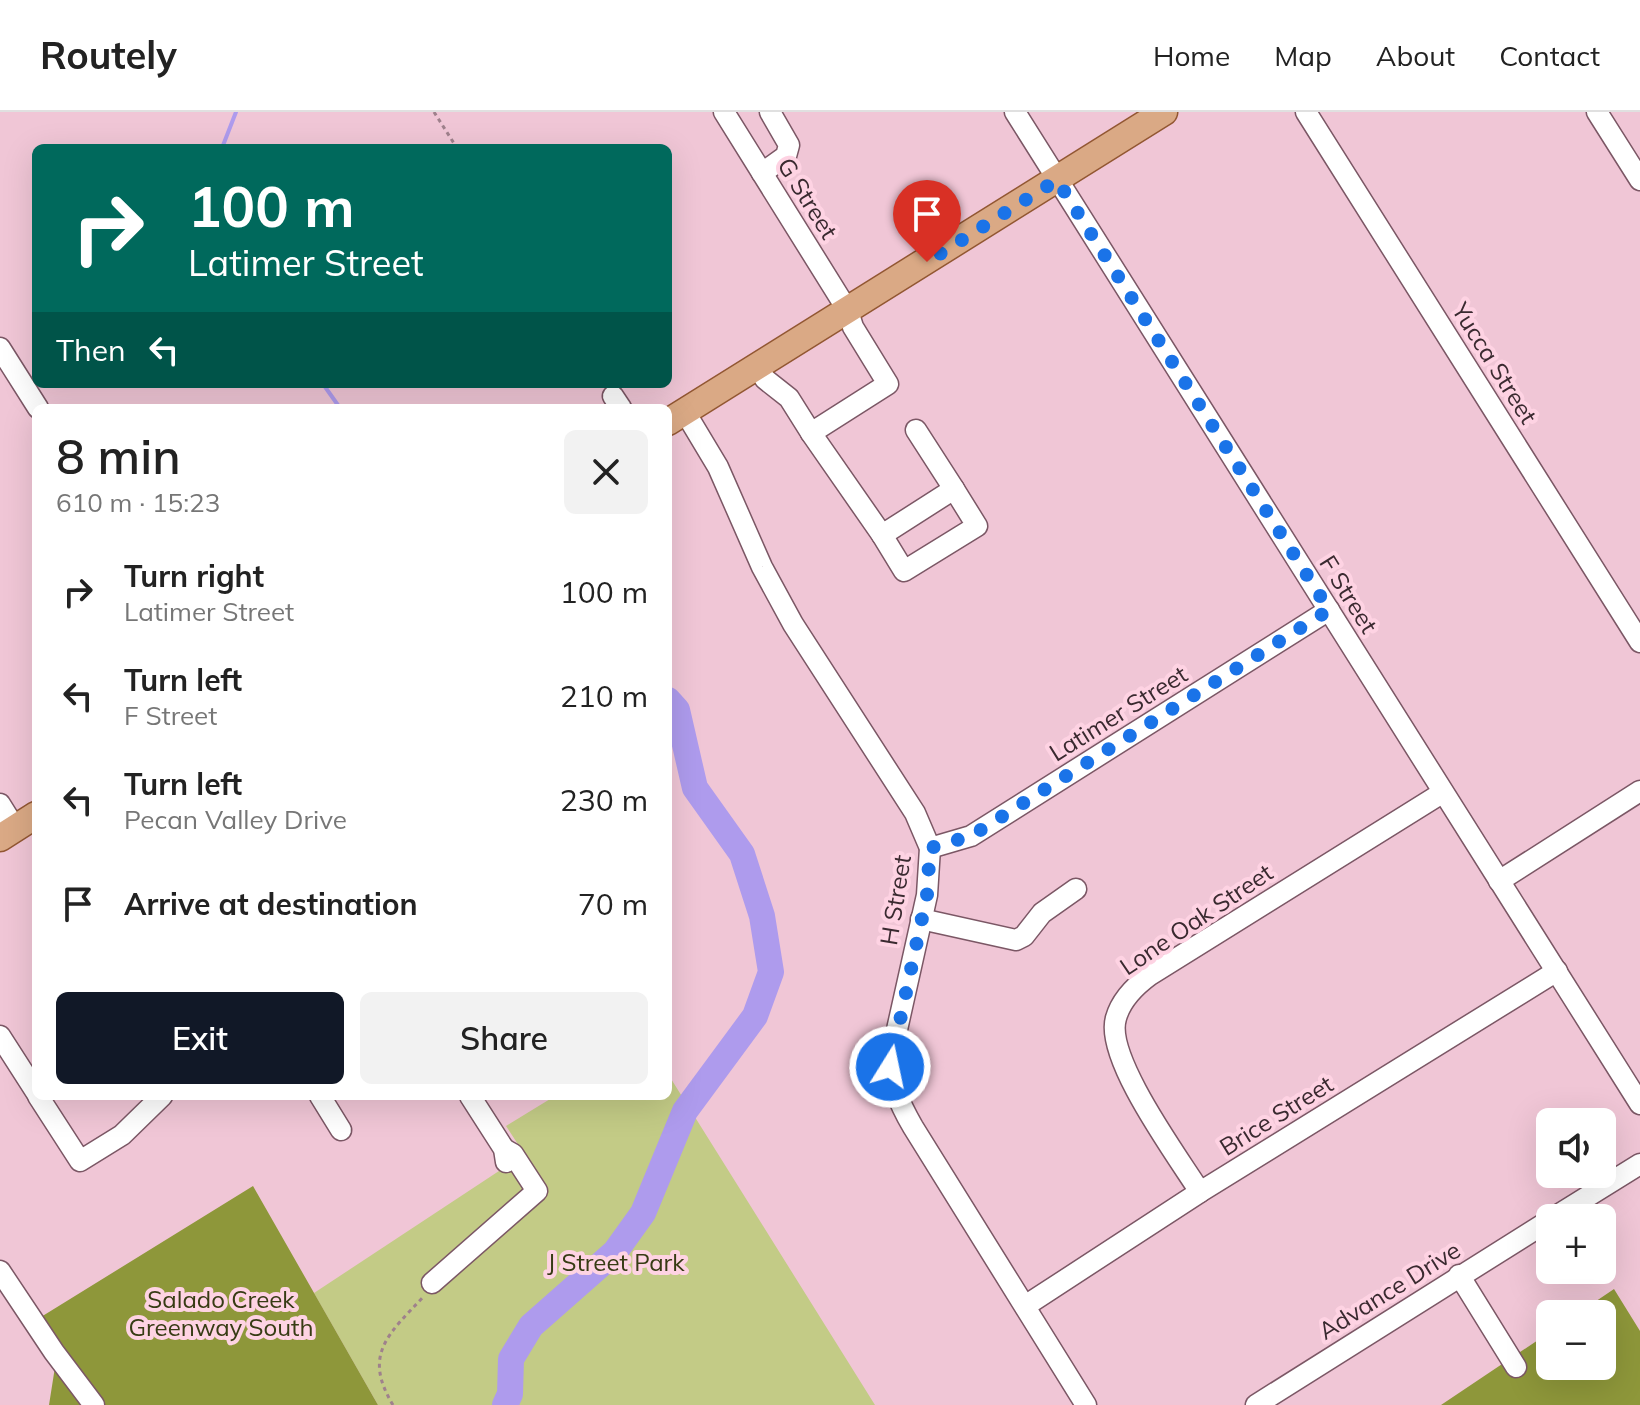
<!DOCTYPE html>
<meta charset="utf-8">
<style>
body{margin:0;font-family:Mulish,sans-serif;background:#f2f2f2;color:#222;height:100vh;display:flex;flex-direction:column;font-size:30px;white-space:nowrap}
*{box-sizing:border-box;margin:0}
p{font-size:26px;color:#767676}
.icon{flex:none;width:44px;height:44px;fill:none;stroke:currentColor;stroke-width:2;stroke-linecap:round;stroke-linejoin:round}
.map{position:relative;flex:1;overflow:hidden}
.details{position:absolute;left:32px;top:292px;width:640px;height:696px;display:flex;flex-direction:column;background:#fff;border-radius:12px;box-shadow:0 8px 32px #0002}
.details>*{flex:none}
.top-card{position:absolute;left:32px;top:32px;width:640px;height:244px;border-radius:12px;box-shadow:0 8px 32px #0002;background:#00695c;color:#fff;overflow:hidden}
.tools{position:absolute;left:1536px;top:996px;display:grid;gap:16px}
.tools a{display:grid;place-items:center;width:80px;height:80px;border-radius:12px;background:#fff;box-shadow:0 8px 32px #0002;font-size:40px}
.pin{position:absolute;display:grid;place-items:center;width:68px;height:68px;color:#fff;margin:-82px -34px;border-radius:50% 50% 50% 0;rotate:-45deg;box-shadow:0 0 8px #0007}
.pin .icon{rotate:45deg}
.me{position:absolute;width:88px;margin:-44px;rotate:10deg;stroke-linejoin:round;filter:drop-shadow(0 0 6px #0008)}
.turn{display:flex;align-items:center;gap:28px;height:168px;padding:0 24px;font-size:36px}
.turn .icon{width:104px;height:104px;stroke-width:2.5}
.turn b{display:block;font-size:56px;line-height:68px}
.then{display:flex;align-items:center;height:76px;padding:0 24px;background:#0003;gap:16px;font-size:30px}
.round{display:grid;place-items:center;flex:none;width:84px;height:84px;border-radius:12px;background:#f2f2f2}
.headline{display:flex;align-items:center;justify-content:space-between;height:136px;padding:0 24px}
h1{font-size:48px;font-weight:600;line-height:60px}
.cta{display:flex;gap:16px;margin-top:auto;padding:16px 24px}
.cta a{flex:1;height:92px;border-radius:12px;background:#111827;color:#fff;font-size:32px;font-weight:600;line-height:92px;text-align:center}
.cta a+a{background:#f2f2f2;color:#222}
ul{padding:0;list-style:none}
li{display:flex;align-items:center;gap:24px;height:104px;padding:0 24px}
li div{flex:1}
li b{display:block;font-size:30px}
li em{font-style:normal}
header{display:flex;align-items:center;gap:48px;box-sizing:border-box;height:112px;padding:0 40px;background:#fff;border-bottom:2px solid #e0e0e0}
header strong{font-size:38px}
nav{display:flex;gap:44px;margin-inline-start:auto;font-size:28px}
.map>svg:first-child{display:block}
</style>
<header>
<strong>Routely</strong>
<nav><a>Home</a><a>Map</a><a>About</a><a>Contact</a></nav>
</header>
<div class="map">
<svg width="1640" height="1293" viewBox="0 0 1640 1293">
<rect width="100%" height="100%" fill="#f0c6d6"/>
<!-- green -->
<path fill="#c3cb86" d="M668 962 875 1293H378L314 1181 502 1057 523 1040 506 1014 555 984H668Z"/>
<!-- forest -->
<g fill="#8e973a">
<path d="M253 1074 378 1293H49L55 1255 28 1213Z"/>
<path d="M1614 1177 1640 1219V1293H1441L1550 1220V1254H1602V1202H1577Z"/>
</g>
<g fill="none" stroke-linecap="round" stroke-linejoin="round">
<!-- stream -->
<g stroke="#ae9bed" stroke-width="4">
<path d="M222 36 236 0"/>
<path d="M323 272 340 296"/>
</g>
<!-- river -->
<path stroke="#ae9bed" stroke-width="26" d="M505 1293 510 1282 511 1247 531 1214 615 1140 643 1101 685 999 755 904 771 860 762 804 742 742 695 676 677 598 668 588"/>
<!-- minor casing -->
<g stroke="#7b5765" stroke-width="23">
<g id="minor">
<path d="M724 0 848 199 853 215 888 272 811 321 789 286 765 267 758 255"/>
<path d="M1015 0 1640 992"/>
<path d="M1306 0 1640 530"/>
<path d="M1597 0 1640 68"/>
<path d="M762 61 786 44 789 33 770 0"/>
<path d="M0 236 38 296"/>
<path d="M613 284 621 296"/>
<path d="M685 300 718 355 762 455 793 512 915 701 930 736 927 783 892 940C889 969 899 991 913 1015L1086 1293"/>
<path d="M811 321 882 423 954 377 916 318"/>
<path d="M882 423 904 459 977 414 954 377"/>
<path d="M0 692 15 716"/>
<path d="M930 736 971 724 1329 498"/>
<path d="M1499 769 1640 679"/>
<path d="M921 807 1016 828 1024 824 1042 801 1076 777"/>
<path d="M0 924 36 980"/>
<path d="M38 984 80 1049 122 1023 162 984"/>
<path d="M320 984 341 1018"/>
<path d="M470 984 504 1037 506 1050"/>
<path d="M1200 1080C1178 1045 1104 945 1116 906 1121 888 1135 874 1150 863L1442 681"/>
<path d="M1553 1106 1640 1052"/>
<path d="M0 1159 54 1240 94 1293"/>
<path d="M1459 1163 1516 1255"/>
<path d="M432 1171 537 1079 513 1042 504 1037"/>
<path d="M1025 1194 1200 1080 1557 859"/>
<path d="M1256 1293 1550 1108"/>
</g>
</g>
<!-- major casing -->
<g stroke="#925732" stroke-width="29">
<g id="major">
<path d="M668 310 1164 0"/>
<path d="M0 726 36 703"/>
</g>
</g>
<!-- path -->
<g stroke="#9f818c" stroke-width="3" stroke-dasharray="4 4" stroke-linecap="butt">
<path d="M434 0 457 36"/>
<path d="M393 1293C362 1242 389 1222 424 1184"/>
</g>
<!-- minor -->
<use href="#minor" stroke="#fff" stroke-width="20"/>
<!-- major -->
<use href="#major" stroke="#daa985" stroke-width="26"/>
</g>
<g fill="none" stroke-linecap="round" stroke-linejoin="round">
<!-- route -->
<path stroke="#1a73e8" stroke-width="14" stroke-dasharray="0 25.2" d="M890 955 927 783 930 736 971 724 1329 498 1057 68 927 150"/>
</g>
<g text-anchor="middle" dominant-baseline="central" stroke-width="8" stroke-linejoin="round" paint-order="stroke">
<!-- street labels -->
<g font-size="24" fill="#3a2a30" stroke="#fed3e3">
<text transform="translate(808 86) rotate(58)">G Street</text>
<text transform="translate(1495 251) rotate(58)">Yucca Street</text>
<text transform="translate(1349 482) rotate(58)">F Street</text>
<text transform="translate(1118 601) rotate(-32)">Latimer Street</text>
<text transform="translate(895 788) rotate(-81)">H Street</text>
<text transform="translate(1196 807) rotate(-34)">Lone Oak Street</text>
<text transform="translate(1276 1003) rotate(-32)">Brice Street</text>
<text transform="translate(1389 1178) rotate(-32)">Advance Drive</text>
</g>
<!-- park labels -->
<g font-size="24" fill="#373b14" stroke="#fed3e3">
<text x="616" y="1150">J Street Park</text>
<text x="221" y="1187">Salado Creek<tspan x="221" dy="28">Greenway South</tspan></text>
</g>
</g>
</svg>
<div class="tools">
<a><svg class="icon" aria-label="sound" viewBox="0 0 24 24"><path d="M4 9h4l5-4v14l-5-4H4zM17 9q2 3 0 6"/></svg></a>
<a>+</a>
<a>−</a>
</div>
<div class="pin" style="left:927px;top:150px;background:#d93025"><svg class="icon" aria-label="arrive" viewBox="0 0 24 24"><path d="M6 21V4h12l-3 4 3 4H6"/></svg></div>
<svg class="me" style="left:890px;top:955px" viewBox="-20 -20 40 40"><circle r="17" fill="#1a73e8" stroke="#fff" stroke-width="3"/><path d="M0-11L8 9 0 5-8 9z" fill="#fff"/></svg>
<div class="top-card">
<div class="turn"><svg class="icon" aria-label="right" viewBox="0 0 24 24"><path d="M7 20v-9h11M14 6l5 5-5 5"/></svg><div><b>100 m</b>Latimer Street</div></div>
<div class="then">Then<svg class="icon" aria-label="left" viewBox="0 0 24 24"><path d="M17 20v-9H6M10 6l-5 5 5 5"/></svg></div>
</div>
<section class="details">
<div class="headline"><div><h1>8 min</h1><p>610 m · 15:23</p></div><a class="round"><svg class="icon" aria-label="close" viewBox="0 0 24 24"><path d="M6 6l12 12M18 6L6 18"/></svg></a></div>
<ul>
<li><svg class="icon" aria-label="right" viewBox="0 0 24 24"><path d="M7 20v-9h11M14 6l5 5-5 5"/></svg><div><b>Turn right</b><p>Latimer Street</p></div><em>100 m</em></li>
<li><svg class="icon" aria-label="left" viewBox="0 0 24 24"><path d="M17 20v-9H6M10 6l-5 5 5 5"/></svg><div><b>Turn left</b><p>F Street</p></div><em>210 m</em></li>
<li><svg class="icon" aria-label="left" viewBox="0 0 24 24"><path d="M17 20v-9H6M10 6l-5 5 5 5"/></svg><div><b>Turn left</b><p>Pecan Valley Drive</p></div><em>230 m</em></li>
<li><svg class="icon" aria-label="arrive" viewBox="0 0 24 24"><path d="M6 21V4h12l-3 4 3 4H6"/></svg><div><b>Arrive at destination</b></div><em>70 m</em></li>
</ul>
<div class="cta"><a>Exit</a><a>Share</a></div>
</section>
</div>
